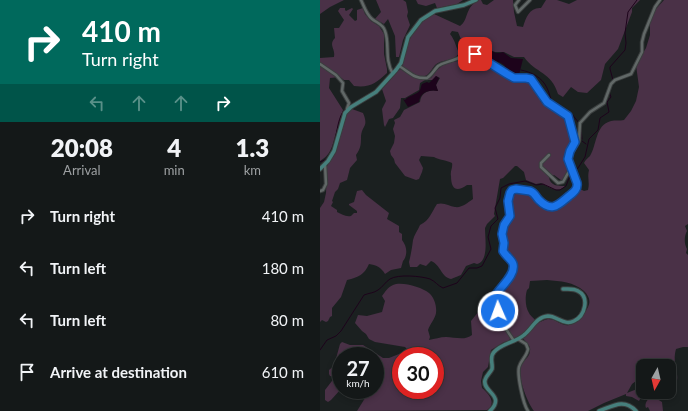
<!DOCTYPE html>
<style>
body{margin:0;font-family:Lato,sans-serif;background:#1d2121;color:#f1f3f6;height:100vh;display:flex;flex-direction:column;font-size:15px;white-space:nowrap}
*{box-sizing:border-box;margin:0}
p{font-size:13px;color:#9da0a2}
.icon{flex:none;width:22px;height:22px;fill:none;stroke:currentColor;stroke-width:2;stroke-linecap:round;stroke-linejoin:round}
.map{position:relative;flex:1;overflow:hidden}
.panel{display:flex;flex-direction:column;background:#141818;width:320px}
.panel>*{flex:none}
.hud{background:#00695c;color:#fff;overflow:hidden}
.needle{width:26px;rotate:188deg}
.buttons{position:absolute;left:316px;top:359px;display:grid;gap:8px}
.buttons a{display:grid;place-items:center;width:40px;height:40px;border-radius:8px;background:#141818;box-shadow:0 2px 6px #0003,0 0 0 1px #333737;font-size:20px}
.speed{position:absolute;left:12px;top:347px;display:flex;gap:8px;font-size:20px;font-weight:700;text-align:center}
.speed>*{display:grid;place-content:center;width:52px;height:52px;border-radius:50%;background:#141818;box-shadow:0 2px 6px #0003,0 0 0 1px #333737;line-height:1}
.speed small{font-size:10px;font-weight:400}
.speed .limit{border:6px solid #d22;background:#fff;color:#111}
.pin{position:absolute;display:grid;place-items:center;width:34px;height:34px;color:#fff;margin:-17px;border-radius:8px;box-shadow:0 2px 6px #0006}
.me{position:absolute;width:44px;margin:-22px;rotate:358deg;stroke-linejoin:round;filter:drop-shadow(0 0 3px #0008)}
.turn{display:flex;align-items:center;gap:14px;height:84px;padding:0 16px;font-size:18px}
.turn .icon{width:52px;height:52px;stroke-width:2.5}
.turn b{display:block;font-size:28px;line-height:34px}
.lanes{display:flex;align-items:center;height:38px;padding:0 16px;background:#0003;justify-content:center;gap:20px;direction:ltr}
.lanes .off{opacity:.35}
.eta{display:flex;justify-content:space-evenly;align-items:center;height:68px;text-align:center}
.eta b{font-size:24px;font-weight:800;line-height:28px}
ul{padding:0;list-style:none}
li{display:flex;align-items:center;gap:12px;height:52px;padding:0 16px}
li div{flex:1}
li b{display:block;font-size:15px}
li em{font-style:normal}
main{display:flex;flex:1;min-height:0}
.map>svg:first-child{display:block}
</style>
<main>
<section class="panel">
<div class="hud">
<div class="turn"><svg class="icon" aria-label="right" viewBox="0 0 24 24"><path d="M7 20v-9h11M14 6l5 5-5 5"/></svg><div><b>410 m</b>Turn right</div></div>
<div class="lanes"><svg class="icon off" aria-label="left" viewBox="0 0 24 24"><path d="M17 20v-9H6M10 6l-5 5 5 5"/></svg><svg class="icon off" aria-label="ahead" viewBox="0 0 24 24"><path d="M12 20V5M6 11l6-6 6 6"/></svg><svg class="icon off" aria-label="ahead" viewBox="0 0 24 24"><path d="M12 20V5M6 11l6-6 6 6"/></svg><svg class="icon" aria-label="right" viewBox="0 0 24 24"><path d="M7 20v-9h11M14 6l5 5-5 5"/></svg></div>
</div>
<div class="eta">
<div><b>20:08</b><p>Arrival</p></div>
<div><b>4</b><p>min</p></div>
<div><b>1.3</b><p>km</p></div>
</div>
<ul>
<li><svg class="icon" aria-label="right" viewBox="0 0 24 24"><path d="M7 20v-9h11M14 6l5 5-5 5"/></svg><div><b>Turn right</b></div><em>410 m</em></li>
<li><svg class="icon" aria-label="left" viewBox="0 0 24 24"><path d="M17 20v-9H6M10 6l-5 5 5 5"/></svg><div><b>Turn left</b></div><em>180 m</em></li>
<li><svg class="icon" aria-label="left" viewBox="0 0 24 24"><path d="M17 20v-9H6M10 6l-5 5 5 5"/></svg><div><b>Turn left</b></div><em>80 m</em></li>
<li><svg class="icon" aria-label="arrive" viewBox="0 0 24 24"><path d="M6 21V4h12l-3 4 3 4H6"/></svg><div><b>Arrive at destination</b></div><em>610 m</em></li>
</ul>
</section>
<div class="map">
<svg width="368" height="411" viewBox="0 0 368 411">
<rect width="100%" height="100%" fill="#1b2020"/>
<!-- green -->
<g fill="#4a3147" fill-rule="evenodd">
<path d="M0 0H24L10 7 0 14Z"/>
<path d="M56 0H83L86 2 88 12 87 16 90 25 83 40 79 57H76L75 36 68 19 64 24 55 19 61 12Z"/>
<path d="M96 0H143L137 4 117 8 115 3 106 6 98 4Z"/>
<path d="M159 0H161L163 4 167 5 174 0H193L194 12 197 26 203 27C206 17 210 7 221 8L226 0H237L249 4 257 0H320L312 8V12L298 49 285 64 281 80 267 93 258 92 251 87 243 97 238 94C231 71 216 74 204 57H194L184 52H175L170 50 164 43H162L160 47 163 53 162 55C156 52 150 52 145 49L138 32 132 31 130 34C135 40 136 47 139 53 135 61 125 59 118 63 112 66 111 74 105 76 99 78 96 76 91 72 88 70 83 69 82 64 82 60 84 56 85 52 90 36 98 21 114 14L140 26C149 20 144 8 159 0Z"/>
<path d="M344 0H368V224L365 226 367 231C364 236 364 244 367 249L366 253 368 255V347H363L356 349C350 370 368 378 346 395L339 392H349V366H323V381L320 378 312 384 307 393 317 389 322 383 323 384V392H324L319 401 312 397 306 396V394L284 403 268 411H214C207 402 196 374 202 364 205 359 211 356 210 348 209 344 204 340 201 336L194 338 191 336 189 341 184 342 171 350 168 367 163 372 161 381 162 388C169 394 177 403 167 410L37 411 50 390H55V356H21V389L11 400 8 402 5 400V390L15 377 10 376 9 374V370L14 366 20 344 22 342 30 345H43L63 358H69L79 354H83L87 349 85 347 55 342 49 339 46 334 42 331 35 323 38 315 47 316 62 312 65 301 62 296C65 292 68 287 73 285 81 281 102 287 109 293 114 297 117 306 116 313 115 319 110 324 108 330L110 337 109 340C115 339 120 337 126 337 134 337 145 341 152 335L151 321 159 311 163 310 172 313 180 312C172 292 185 292 191 278 194 274 194 268 196 263L185 251V231L193 216 191 199 198 191 209 193C232 219 239 208 260 189L264 191 268 190C270 182 267 178 269 170L264 163C265 160 268 158 270 156 277 145 275 125 291 121 295 120 300 121 304 120L311 111 316 101 319 87 316 65 326 48 330 35V21L335 10ZM227 280C240 281 254 282 264 291 269 296 271 301 268 307 263 317 254 329 242 324 237 322 234 319 228 319 223 320 220 322 217 324 215 318 211 317 209 313 205 307 205 296 207 290L209 288 210 281ZM81 356H115V390H81Z"/>
<path d="M20 8H25V10L26 11 32 8 33 9 29 15 35 21 37 20V10L43 8 45 14 51 21 59 26 64 34V54L67 69V73C56 83 50 88 34 86L29 80H24L20 77 10 78 9 88 23 110C21 116 19 122 17 129 13 141 13 154 0 161V58L14 57C16 49 8 45 15 38L14 28H19L24 20 18 11Z"/>
<path d="M151 55 156 56C168 64 180 76 194 80 198 81 204 79 209 80L216 88 221 102 239 112 243 117 249 128 251 142V145L246 152 245 159 248 166V169L244 180 240 183 241 180 234 175 229 177C230 186 238 186 245 186 238 194 229 187 221 183L216 184 206 180 204 172 197 166H195L183 178 180 179 174 214 175 216 167 224 165 228C165 239 169 261 157 264L154 263 146 266 141 275 131 279C121 277 121 265 111 261L106 266 100 264 97 267H90L89 262 83 261 81 268 71 270 65 274C61 267 56 265 49 264 44 275 39 277 27 280L21 297 12 308V316L10 317 8 321 6 322 2 320 0 322V208L4 202 6 193 7 166 16 152 23 123 28 111 32 109 43 113C49 127 42 125 41 136 41 144 41 148 36 155L37 160 30 168 27 180 20 183 18 189 15 192 12 201 13 202 11 206 17 210V212C22 214 25 217 31 216L34 213H37V211L29 205V204L34 202 37 191 42 190 46 195 69 213 67 219 79 226V232L82 234V240C87 246 88 255 83 261L89 262C91 254 92 248 93 240 94 235 98 230 100 225 110 220 111 213 117 204 124 202 129 206 135 207 142 208 147 203 153 199L152 185H147C137 192 131 190 131 176 130 171 133 168 132 163 126 160 119 160 114 157L101 156 99 160 103 168 102 172 99 179 96 180 85 176 75 163 74 159 71 155 70 151 74 143 75 136 73 129 75 123 74 120 80 117 84 110 100 102C101 92 110 89 118 91L116 85 120 78 116 76 113 80H105L100 83 99 90 85 98H81L80 108 73 118 69 119 65 127 64 125 62 109 66 101 62 89 80 69 98 79 111 78 116 71 125 63 138 61 147 56Z"/>
<path d="M332 396 342 402 343 411H330L328 407 326 408C324 403 328 399 332 396Z"/>
</g>
<!-- water -->
<g fill="#1d031b">
<path d="M164 44C170 50 174 55 183 52L191 58 203 59 199 75C189 76 189 71 184 65 177 59 161 61 161 45Z"/>
<path d="M116 76 119 78 116 85 118 91C110 89 100 92 99 102L88 107 83 99 85 100C89 95 97 95 100 90 101 88 101 86 102 84L107 82 109 83Z"/>
</g>
<g fill="none" stroke-linecap="round" stroke-linejoin="round">
<!-- stream -->
<g stroke="#1d031b" stroke-width="1">
<path d="M201 70C211 72 222 77 227 88 229 92 230 96 231 100L251 113 259 123"/>
<path d="M293 80 290 69V67L305 50 306 43 305 33 308 12 317 0"/>
<path d="M261 129 262 139"/>
<path d="M262 141 266 144"/>
<path d="M15 142C17 132 18 115 26 108"/>
<path d="M0 162 7 159 12 151"/>
<path d="M0 350 7 340 16 336 21 331 44 295C49 293 54 293 58 290 63 287 65 282 70 279 78 274 101 276 110 279 115 281 118 286 123 288L137 283 149 268H157L162 266 171 249 168 237 171 226 178 219 175 208 180 198 181 188 189 184 205 181 216 185 223 184 236 190H240L246 186 251 173 258 168 265 157 269 139 278 130 280 118 289 112 287 102 291 97 289 92"/>
</g>
<!-- street casing -->
<g stroke="#3a3e3e" stroke-width="4.5">
<g id="street">
<path d="M41 0C44 6 46 14 52 19 57 23 63 24 65 31 70 44 64 59 73 74"/>
<path d="M199 0 195 5 198 12 210 0"/>
<path d="M0 64 16 75 23 83 22 91 29 103 27 109"/>
<path d="M79 66C90 72 93 79 107 78 112 75 114 70 118 66 124 62 129 62 136 59 145 56 150 51 160 56L187 74 194 78H206L211 79 227 102 249 116 255 142 249 151 248 159 257 183C258 192 241 206 232 207L223 203 211 191C199 189 187 187 189 203 189 207 191 211 190 215 189 220 184 224 183 229 181 235 183 244 183 251 185 255 191 259 193 263 198 275 175 288 175 299 175 314 186 329 194 341"/>
<path d="M229 155 221 163V167L238 183 243 182 248 173 251 170"/>
<path d="M250 164 251 154 259 141 260 123 270 112 284 103 291 84 295 80 311 74 322 52V42L324 34 335 7 340 0"/>
<path d="M0 191 3 190 6 184 5 164"/>
<path d="M198 339 206 344 208 349C207 356 201 360 199 367 197 375 203 404 208 411"/>
</g>
</g>
<!-- secondary casing -->
<g stroke="#3a3e3e" stroke-width="5.5">
<g id="secondary">
<path d="M0 169 8 161 14 151 25 113 31 107 56 92 76 70 81 63 88 37 101 20 115 11 144 5 156 0"/>
<path d="M170 411C186 395 162 392 165 380 166 376 170 373 172 369 173 363 169 357 174 352 182 343 196 342 204 335 212 329 216 317 228 316 237 316 244 326 254 321 265 316 270 297 258 291 254 288 247 289 243 289"/>
<path d="M279 411C293 406 304 398 316 411"/>
</g>
</g>
<!-- street -->
<use href="#street" stroke="#616867" stroke-width="2.5"/>
<!-- secondary -->
<use href="#secondary" stroke="#467f7c" stroke-width="3.5"/>
</g>
<g fill="none" stroke-linecap="round" stroke-linejoin="round">
<!-- route casing -->
<g stroke="#114b97" stroke-width="10">
<path id="route" d="M155 54 187 74 194 78H206L211 79 227 102 248 116 255 142 250 151 248 159 257 183C258 189 254 192 249 196 238 205 232 213 219 200 216 197 215 193 210 191L196 189 192 190 190 193 188 201 190 216 184 225 182 234 184 243 183 251C185 255 192 260 193 264 196 275 180 287 175 296L178 311"/>
</g>
<!-- route -->
<use href="#route" stroke="#1a73e8" stroke-width="7"/>
</g>
</svg>
<div class="buttons">
<a><svg class="needle" viewBox="-14 -14 28 28"><path d="M0-13l5 13h-10z" fill="#e53935"/><path d="M0 13l5-13h-10z" fill="#9da0a2"/></svg></a>
</div>
<div class="speed"><div>27<small>km/h</small></div><div class="limit">30</div></div>
<div class="pin" style="left:155px;top:54px;background:#d93025"><svg class="icon" aria-label="arrive" viewBox="0 0 24 24"><path d="M6 21V4h12l-3 4 3 4H6"/></svg></div>
<svg class="me" style="left:178px;top:311px" viewBox="-20 -20 40 40"><circle r="17" fill="#1a73e8" stroke="#fff" stroke-width="3"/><path d="M0-11L8 9 0 5-8 9z" fill="#fff"/></svg>
</div>
</main>
